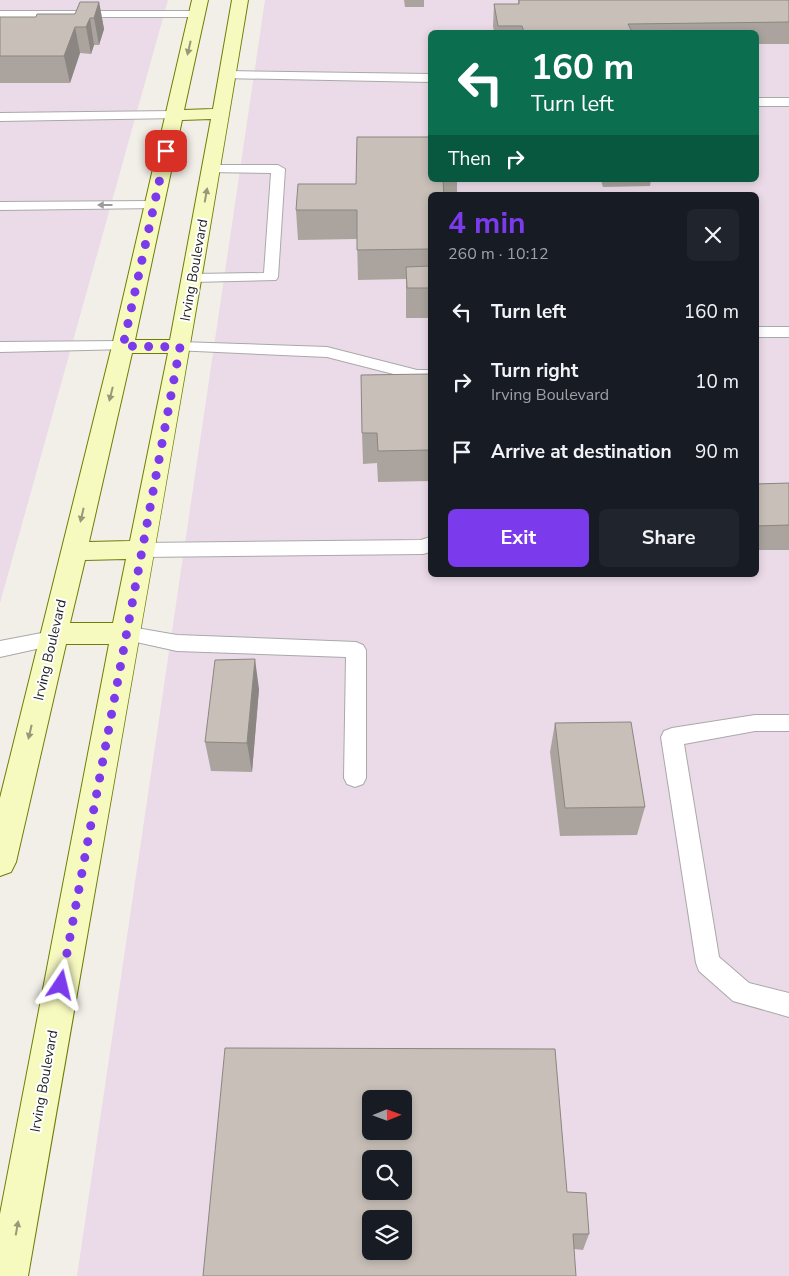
<!DOCTYPE html>
<meta charset="utf-8">
<style>
body{margin:0;font-family:"Nunito Sans",sans-serif;background:#20242c;color:#f1f3f6;height:100vh;display:flex;flex-direction:column;font-size:19px;white-space:nowrap}
*{box-sizing:border-box;margin:0}
p{font-size:16px;color:#9ea1a6}
.icon{flex:none;width:28px;height:28px;fill:none;stroke:currentColor;stroke-width:2;stroke-linecap:round;stroke-linejoin:round}
.map{position:relative;flex:1;overflow:hidden}
.side{position:absolute;left:428px;top:192px;width:331px;height:385px;display:flex;flex-direction:column;background:#171b24;border-radius:8px;box-shadow:0 2px 8px #0003}
.side>*{flex:none}
.guide{position:absolute;left:428px;top:30px;width:331px;height:152px;border-radius:8px;box-shadow:0 2px 8px #0003;background:#0b6e4f;color:#fff;overflow:hidden}
.needle{width:32px;rotate:89deg}
.tools{position:absolute;left:362px;top:1090px;display:grid;gap:10px}
.tools a{display:grid;place-items:center;width:50px;height:50px;border-radius:8px;background:#171b24;box-shadow:0 2px 8px #0003;font-size:25px}
.pin{position:absolute;display:grid;place-items:center;width:42px;height:42px;color:#fff;margin:-21px;border-radius:10px;box-shadow:0 2px 8px #0006}
.me{position:absolute;width:55px;margin:-28px;rotate:10deg;stroke-linejoin:round;filter:drop-shadow(0 0 4px #0008)}
.turn{display:flex;align-items:center;gap:18px;height:105px;padding:0 20px;font-size:22px}
.turn .icon{width:65px;height:65px;stroke-width:2.5}
.turn b{display:block;font-size:35px;line-height:42px}
.then{display:flex;align-items:center;height:48px;padding:0 20px;background:#0003;gap:10px;font-size:19px}
.round{display:grid;place-items:center;flex:none;width:52px;height:52px;border-radius:8px;background:#20242c}
.summary{display:flex;align-items:center;justify-content:space-between;height:85px;padding:0 20px}
h1{font-size:30px;font-weight:700;line-height:38px;color:#7c3aed}
.button{display:flex;gap:10px;margin-top:auto;padding:10px 20px}
.button a{flex:1;height:58px;border-radius:8px;background:#7c3aed;color:#fff;font-size:20px;font-weight:700;line-height:58px;text-align:center}
.button a+a{background:#20242c;color:#f1f3f6}
ul{padding:0;list-style:none}
li{display:flex;align-items:center;gap:15px;height:70px;padding:0 20px}
li div{flex:1}
li b{display:block;font-size:19px}
li em{font-style:normal}
.map>svg:first-child{display:block}
</style>
<div class="map">
<svg width="789" height="1276" viewBox="0 0 789 1276">
<rect width="100%" height="100%" fill="#f2efe9"/>
<!-- industrial -->
<g fill="#ebdbe8" fill-rule="evenodd">
<path d="M0 0H168L0 603Z"/>
<path d="M265 0H789V1276H77ZM430 32H756V180H430ZM430 195H756V575H430ZM371 1099H404V1131H371ZM371 1159H404V1191H371ZM371 1219H404V1251H371Z"/>
</g>
<g fill="none" stroke-linecap="round" stroke-linejoin="round">
<!-- lane casing -->
<g stroke="#a9a9a9" stroke-width="2">
<g id="lane">
<path d="M0 11H197L203 14 197 17H0Z"/>
<path d="M227 71 430 74V82L223 78 221 75Z"/>
<rect x="756" y="98" width="33" height="8"/>
<path d="M174 111 178 112 180 115 178 118 0 121V113Z"/>
<path d="M211 165H278L285 169 278 277 276 280 192 282 185 278 192 274 264 273 271 173 206 172 204 169Z"/>
<path d="M154 201 159 202 161 205 159 208 0 210V202Z"/>
<rect x="756" y="327" width="33" height="10"/>
<path d="M123 341 131 346 129 349 0 352V342Z"/>
<path d="M180 342 327 347 417 370H430V380H417L327 357 174 350 172 347Z"/>
<path d="M430 537V552L423 554 141 557 134 555 132 550 134 545 141 543 421 540Z"/>
<path d="M125 626 177 635 356 642 363 645 366 650V778L363 784 355 787 347 784 344 778 346 657 177 651 118 638 115 633 118 628Z"/>
<path d="M52 631 59 634 62 639 59 644 0 657V641Z"/>
<path d="M755 715H789V731H755L684 744 719 957 749 983 789 993V1017L733 1001 699 971 696 963 661 737 664 731 672 728Z"/>
</g>
</g>
<!-- secondary casing -->
<g stroke="#707d05" stroke-width="2">
<path id="secondary" d="M192 0H208L184 110 213 109 232 0H248C178 426 101 851 28 1276H0V1214L109 644H66L16 862 11 872 0 876V798L112 346ZM211 119 170 340H135L182 120ZM132 353H168L130 541 89 542ZM126 559 113 623H70L85 560Z"/>
</g>
<!-- lane -->
<use href="#lane" fill="#fff" fill-rule="evenodd"/>
<!-- secondary -->
<use href="#secondary" fill="#f7fabf" fill-rule="evenodd"/>
</g>
<!-- wall -->
<g fill="#aba49e">
<path d="M404 0H424V7H405Z"/>
<path d="M518 0H789V44H756V32H494L493 26 494 4H518Z"/>
<path d="M99 2 104 29 99 45H94L91 54 80 53 70 83H0V17H36L75 14Z"/>
<path d="M430 180H457V193H444L430 195V318H406V279L358 280 357 239 298 240 296 210 356 184Z"/>
<path d="M601 180H651L650 186 603 187Z"/>
<path d="M430 374V481L378 482 377 463 363 464 362 433Z"/>
<path d="M789 483V550H756V484Z"/>
<path d="M259 689 252 772 211 771 205 742Z"/>
<path d="M555 723 645 807 637 835 560 836 550 752Z"/>
<path d="M567 1192 589 1234 583 1250 574 1249Z"/>
</g>
<!-- shaded-wall -->
<g fill="#8b8681">
<path d="M99 2 104 29 99 45 94 18Z"/>
<path d="M90 18 94 45 91 54 86 27Z"/>
<path d="M75 27 80 53 70 83 64 56Z"/>
<path d="M255 659 259 689 252 772 247 743Z"/>
</g>
<!-- building -->
<g fill="#c7bfb8" stroke="#8b8681" fill-rule="evenodd">
<path d="M519 0H789V22L628 24 632 32H524L522 26H498L494 4H519Z"/>
<path d="M80 2H99L94 18H90L86 27H75L64 56H0V17H36L37 14H75Z"/>
<path d="M357 137H430V180H443L444 195H430V249L357 250V210H296L298 184H356Z"/>
<path d="M430 266V288H407L406 267Z"/>
<path d="M430 374V450L378 451 377 433H362L361 375Z"/>
<path d="M789 483V525L756 526V484Z"/>
<path d="M255 659 247 743 205 742 215 660Z"/>
<path d="M631 722 645 807 565 808 555 723Z"/>
<path d="M225 1048 555 1049 567 1192 586 1193 589 1234H573L576 1276H203ZM371 1099H404V1131H371ZM371 1159H404V1191H371ZM371 1219H404V1251H371Z"/>
</g>
<!-- one-way arrows -->
<defs><path id="oneway-solid" d="M-6-.8H1V-3.2L6.5 0L1 3.2V.8H-6Z" transform="scale(1.25)"/></defs>
<g fill="#979978">
<use href="#oneway-solid" transform="translate(189 48) rotate(103)"/>
<use href="#oneway-solid" transform="translate(206 195) rotate(-80)"/>
<use href="#oneway-solid" transform="translate(111 394) rotate(104)"/>
<use href="#oneway-solid" transform="translate(82 515) rotate(103)"/>
<use href="#oneway-solid" transform="translate(30 732) rotate(103)"/>
<use href="#oneway-solid" transform="translate(17 1228) rotate(-80)"/>
</g>
<use fill="#9c9c9c" href="#oneway-solid" transform="translate(105 205) rotate(180)"/>
<g fill="none" stroke-linecap="round" stroke-linejoin="round">
<!-- route -->
<path stroke="#7c3aed" stroke-width="9" stroke-dasharray="0 16.2" d="M61 985 180 347 123 346 166 151"/>
</g>
<g text-anchor="middle" dominant-baseline="central" stroke-width="4" stroke-linejoin="round" paint-order="stroke">
<!-- street labels -->
<g font-size="14" fill="#222" stroke="#fff">
<text transform="translate(194 270) rotate(-80)">Irving Boulevard</text>
<text transform="translate(50 650) rotate(-77)">Irving Boulevard</text>
<text transform="translate(44 1081) rotate(-80)">Irving Boulevard</text>
</g>
</g>
</svg>
<div class="tools">
<a><svg class="needle" viewBox="-14 -14 28 28"><path d="M0-13l5 13h-10z" fill="#e53935"/><path d="M0 13l5-13h-10z" fill="#9ea1a6"/></svg></a>
<a><svg class="icon" aria-label="search" viewBox="0 0 24 24"><circle cx="10" cy="10" r="6"/><path d="M15 15l6 6"/></svg></a>
<a><svg class="icon" aria-label="layers" viewBox="0 0 24 24"><path d="M12 4l9 5-9 5-9-5zM3 14l9 5 9-5"/></svg></a>
</div>
<div class="pin" style="left:166px;top:151px;background:#d93025"><svg class="icon" aria-label="arrive" viewBox="0 0 24 24"><path d="M6 21V4h12l-3 4 3 4H6"/></svg></div>
<svg class="me" style="left:61px;top:985px" viewBox="-20 -20 40 40"><path d="M0-17L14 15 0 8-14 15z" fill="#7c3aed" stroke="#fff" stroke-width="4"/></svg>
<div class="guide">
<div class="turn"><svg class="icon" aria-label="left" viewBox="0 0 24 24"><path d="M17 20v-9H6M10 6l-5 5 5 5"/></svg><div><b>160 m</b>Turn left</div></div>
<div class="then">Then<svg class="icon" aria-label="right" viewBox="0 0 24 24"><path d="M7 20v-9h11M14 6l5 5-5 5"/></svg></div>
</div>
<section class="side">
<div class="summary"><div><h1>4 min</h1><p>260 m · 10:12</p></div><a class="round"><svg class="icon" aria-label="close" viewBox="0 0 24 24"><path d="M6 6l12 12M18 6L6 18"/></svg></a></div>
<ul>
<li><svg class="icon" aria-label="left" viewBox="0 0 24 24"><path d="M17 20v-9H6M10 6l-5 5 5 5"/></svg><div><b>Turn left</b></div><em>160 m</em></li>
<li><svg class="icon" aria-label="right" viewBox="0 0 24 24"><path d="M7 20v-9h11M14 6l5 5-5 5"/></svg><div><b>Turn right</b><p>Irving Boulevard</p></div><em>10 m</em></li>
<li><svg class="icon" aria-label="arrive" viewBox="0 0 24 24"><path d="M6 21V4h12l-3 4 3 4H6"/></svg><div><b>Arrive at destination</b></div><em>90 m</em></li>
</ul>
<div class="button"><a>Exit</a><a>Share</a></div>
</section>
</div>
